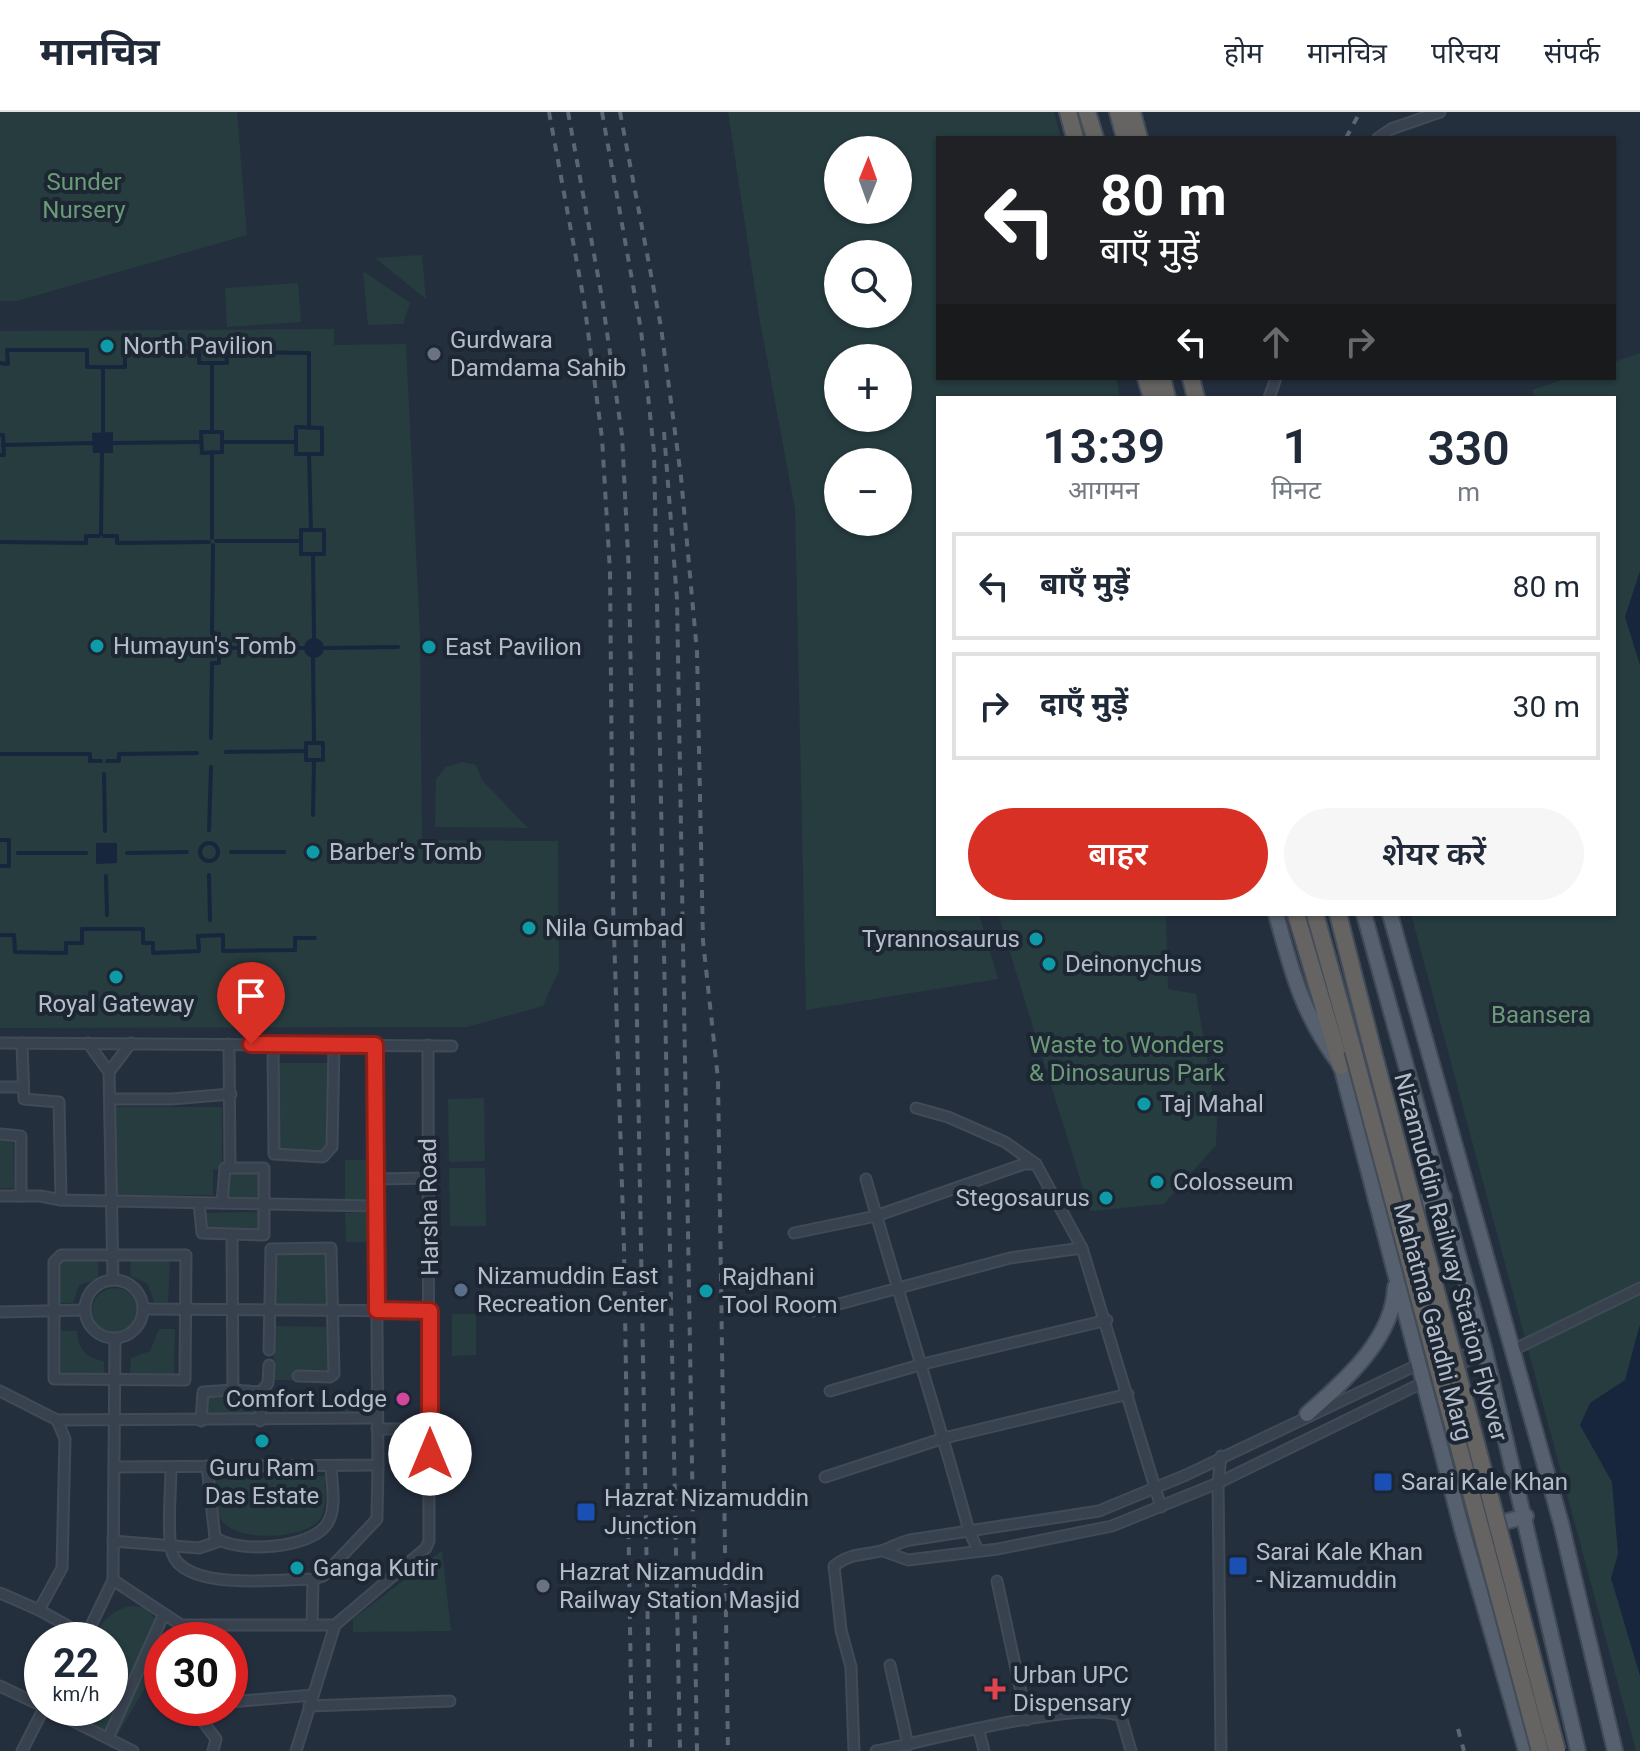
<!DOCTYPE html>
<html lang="hi">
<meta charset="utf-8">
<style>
body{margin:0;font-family:Roboto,"Noto Sans Devanagari",sans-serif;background:#f6f6f7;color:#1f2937;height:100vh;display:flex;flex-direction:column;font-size:30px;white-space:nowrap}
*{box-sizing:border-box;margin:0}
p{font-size:26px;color:#747a83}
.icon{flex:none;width:44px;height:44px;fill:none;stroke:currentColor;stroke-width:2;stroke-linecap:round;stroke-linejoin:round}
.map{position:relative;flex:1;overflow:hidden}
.drawer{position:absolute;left:936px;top:284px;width:680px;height:520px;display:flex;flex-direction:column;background:#fff;border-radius:0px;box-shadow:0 2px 6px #0004}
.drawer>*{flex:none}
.top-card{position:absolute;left:936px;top:24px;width:680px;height:244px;border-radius:0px;box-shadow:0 2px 6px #0004;background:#202124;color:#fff;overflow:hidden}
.needle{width:52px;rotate:1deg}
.fabs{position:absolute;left:824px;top:24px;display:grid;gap:16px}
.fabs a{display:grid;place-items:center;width:88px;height:88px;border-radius:50%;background:#fff;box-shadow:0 2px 6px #0004;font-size:40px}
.speed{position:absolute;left:24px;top:1510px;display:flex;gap:16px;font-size:40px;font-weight:700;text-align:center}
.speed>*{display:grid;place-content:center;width:104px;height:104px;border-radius:50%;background:#fff;box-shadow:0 2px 6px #0004;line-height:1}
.speed small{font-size:20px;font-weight:400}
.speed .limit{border:12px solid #d22;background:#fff;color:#111}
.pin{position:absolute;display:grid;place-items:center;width:68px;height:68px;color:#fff;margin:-82px -34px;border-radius:50% 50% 50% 0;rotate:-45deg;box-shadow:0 0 8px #0007}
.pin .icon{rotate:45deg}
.me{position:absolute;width:88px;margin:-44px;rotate:0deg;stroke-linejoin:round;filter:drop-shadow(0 0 6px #0008)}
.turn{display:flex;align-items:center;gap:28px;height:168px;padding:0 32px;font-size:36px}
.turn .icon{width:104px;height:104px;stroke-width:2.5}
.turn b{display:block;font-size:56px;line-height:68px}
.lanes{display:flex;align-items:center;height:76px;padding:0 32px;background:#0003;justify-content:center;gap:40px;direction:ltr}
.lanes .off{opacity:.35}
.eta{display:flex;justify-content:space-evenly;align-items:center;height:136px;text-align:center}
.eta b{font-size:48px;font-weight:600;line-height:56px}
.button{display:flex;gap:16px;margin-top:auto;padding:16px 32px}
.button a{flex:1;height:92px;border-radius:48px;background:#d93025;color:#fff;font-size:32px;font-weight:600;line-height:92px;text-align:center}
.button a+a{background:#f6f6f7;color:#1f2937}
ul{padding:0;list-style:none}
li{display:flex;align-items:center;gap:24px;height:108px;margin:0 16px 12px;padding:0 16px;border:4px solid #e0e1e3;border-radius:0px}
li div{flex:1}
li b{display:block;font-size:30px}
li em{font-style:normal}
header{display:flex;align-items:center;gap:48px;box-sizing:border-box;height:112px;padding:0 40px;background:#fff;border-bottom:2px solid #e0e1e3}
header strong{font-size:38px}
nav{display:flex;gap:44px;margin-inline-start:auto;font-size:28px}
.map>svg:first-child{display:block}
</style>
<header>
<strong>मानचित्र</strong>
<nav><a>होम</a><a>मानचित्र</a><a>परिचय</a><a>संपर्क</a></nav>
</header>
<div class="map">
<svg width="1640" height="1639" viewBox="0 0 1640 1639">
<rect width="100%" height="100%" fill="#242f3e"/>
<!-- green -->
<g fill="#263c3f" fill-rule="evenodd">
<path d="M0 0H237L247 123 17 189H0Z"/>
<path d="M728 0H1054L1061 26H938V266H1116L1120 286H938V802H979L998 867 806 898 795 397 759 204ZM838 38H898V98H838ZM838 142H898V202H838ZM838 246H898V306H838ZM838 350H898V410H838Z"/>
<path d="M422 143 426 187 375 146Z"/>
<path d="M363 159 410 191 403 212 368 213Z"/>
<path d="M298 171 301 210 227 215 225 176Z"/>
<path d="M334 217V233L406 232 420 522 422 728 558 729 559 858 543 894 467 915 0 916V219Z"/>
<path d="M1640 241V1639H1636L1411 802H1614V286H1535L1532 278 1567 266H1614V250Z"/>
<path d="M463 650 476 653 482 668 528 716 435 715 436 667 446 655Z"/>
<path d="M998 802H1166L1168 877 1196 882 1217 1006 1216 1033 1164 1092 1090 1099Z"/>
<path d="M274 951H329L328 1032 315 1049 280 1046 274 1036Z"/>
<path d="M484 986 485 1049 449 1050 448 987Z"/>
<path d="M114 995H222V1057L213 1058V1083L116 1084Z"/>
<path d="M0 1025H13L14 1076H0Z"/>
<rect x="345" y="1048" width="25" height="42"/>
<path d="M449 1056H485L486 1114H450Z"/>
<rect x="227" y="1061" width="31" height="24"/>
<path d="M258 1100V1117H204V1101Z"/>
<path d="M369 1100V1130H346L345 1101Z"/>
<path d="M272 1139H331L330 1193 272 1192Z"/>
<path d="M131 1145 170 1147 168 1190H154L148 1172 130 1164Z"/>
<path d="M58 1147H98V1167L79 1173 73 1191H59Z"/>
<circle cx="115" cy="1199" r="23"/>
<path d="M452 1202H476V1243L452 1244Z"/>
<path d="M274 1214 332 1215V1269L273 1268Z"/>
<path d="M159 1217H175L174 1262 130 1261 131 1246 150 1239Z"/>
<path d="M61 1219H77C78 1236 86 1247 104 1249V1264H61Z"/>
<rect x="339" y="1279" width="32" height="24"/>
<rect x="204" y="1286" width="52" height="19"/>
<path d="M325 1364C325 1377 328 1395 320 1407 305 1428 237 1430 222 1409 214 1397 214 1381 214 1367Z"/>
<path d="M442 1439 451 1519 353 1520V1507Z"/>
<path d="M132 1494 147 1496C156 1508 165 1520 162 1536 159 1556 127 1605 116 1626L60 1596H110V1528H93C101 1510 112 1497 132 1494Z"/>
</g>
<!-- water -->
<g fill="#17263c">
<path d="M113 320V341H93L92 321Z"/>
<path d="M1640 459V553L1625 505Z"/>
<circle cx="314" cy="536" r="10"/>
<path d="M96 731H117V751L96 752Z"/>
<path d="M1640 1212V1564L1611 1466 1618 1442 1612 1370 1580 1313 1590 1291 1625 1268Z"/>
</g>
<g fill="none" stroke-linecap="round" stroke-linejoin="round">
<!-- stream -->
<g stroke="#17263c" stroke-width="4">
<path d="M0 251 8 252 7 238H87V255H125V239L199 240V251H227L226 240 309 241V316"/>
<path d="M212 251V320"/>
<path d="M296 315 322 316V342H296Z"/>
<path d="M201 320H222V340L202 341Z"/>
<path d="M103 321V258"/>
<path d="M0 323H3L4 343H0"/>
<path d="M224 330H294"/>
<path d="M113 331 200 330"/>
<path d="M3 333 93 331"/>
<path d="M212 340V426"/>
<path d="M309 342 311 417"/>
<rect x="301" y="418" width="23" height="24"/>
<path d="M101 422 102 341"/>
<path d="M104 424H117V431L209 430"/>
<path d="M216 429H301"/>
<path d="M0 430 86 431V424H99"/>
<path d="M213 433 212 521 219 522V533"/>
<path d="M313 443 314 527"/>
<path d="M222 536H305"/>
<path d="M323 536 398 535"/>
<path d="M313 545 314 630"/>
<path d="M211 626 212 551H219V539"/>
<rect x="306" y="631" width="17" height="17"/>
<path d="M226 640 305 639"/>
<path d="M0 642H90V649H101"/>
<path d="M107 649H119V642L197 641"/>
<path d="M104 662 105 719"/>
<path d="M313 703 314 648"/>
<path d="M209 718 211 655"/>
<path d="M0 728H9V754H0"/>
<circle cx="209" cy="740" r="9"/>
<path d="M231 740H284"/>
<path d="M18 741H86"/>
<path d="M127 741 187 740"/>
<path d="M209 763 210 808"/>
<path d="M106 764 107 803"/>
<path d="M0 823H14L15 840 66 841V831H82V817H143V831H153V841L199 839 198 824 223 823V839L295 838V826H315"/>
</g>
<!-- minor casing -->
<g stroke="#414a57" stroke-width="13">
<g id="minor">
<path d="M1378 26 1391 17 1440 0"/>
<path d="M1269 286 1276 266"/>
<path d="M0 931 452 934"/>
<path d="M22 931 24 987 59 990 61 1088"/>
<path d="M88 931 109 960 113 1168"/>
<path d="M229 932 230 1056"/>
<path d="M273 932 274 1042 323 1045 332 1035 334 933"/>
<path d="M109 960 131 931"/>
<path d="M0 975H23"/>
<path d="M110 987H171L231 982"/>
<path d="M916 996 948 1005 1005 1030 1036 1052 1082 1136 1161 1395"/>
<path d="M0 1022 21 1024V1084"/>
<path d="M376 1067 429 1066"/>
<path d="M866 1067C899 1185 937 1300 969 1419L978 1438"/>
<path d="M0 1084H40L61 1088 376 1094"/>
<path d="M199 1091 202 1121 264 1123V1056H225L222 1091"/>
<path d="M794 1121 876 1104 1024 1052H1036"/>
<path d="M232 1123 233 1278 261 1280 260 1309"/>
<path d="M61 1143H186L185 1268 54 1267V1150Z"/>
<circle cx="114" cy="1197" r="29"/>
<path d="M144 1197 430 1199"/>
<path d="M813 1199 1010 1146 1082 1136"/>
<path d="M0 1200 85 1198"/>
<path d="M269 1238 271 1137 331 1136 334 1262 330 1265 298 1264"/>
<path d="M1511 1239 1640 1176"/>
<path d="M0 1279 57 1308 65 1327 62 1456 39 1498 0 1481"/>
<path d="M830 1279 923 1252 1107 1208"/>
<path d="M261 1280 268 1271 269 1253"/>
<path d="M57 1308 377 1306"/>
<path d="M201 1309 203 1280 233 1278"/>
<path d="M377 1317H430"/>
<path d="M207 1354 215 1425C236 1442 311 1437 327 1412 337 1397 332 1373 331 1356"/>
<path d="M114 1355 378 1353 375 933"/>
<path d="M171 1355C171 1381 167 1410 171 1436 177 1481 279 1467 313 1467L323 1464 377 1407 378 1353"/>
<path d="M825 1365 944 1326 1128 1282"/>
<path d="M113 1429 199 1436 220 1429"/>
<path d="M883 1439 908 1448 998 1437 1112 1414 1218 1371 1475 1245"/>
<path d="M113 1468 181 1513H335"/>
<path d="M997 1469 1027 1608"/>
<path d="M39 1498 86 1524"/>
<path d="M312 1513 313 1467"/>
<path d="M84 1528 113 1468 115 1227"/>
<path d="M152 1534 162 1549"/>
<path d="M890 1553 908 1633"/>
<path d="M0 1574 42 1594"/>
<path d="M230 1590 313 1583"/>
<path d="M309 1594 450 1589"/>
<path d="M47 1596 133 1639"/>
<path d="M193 1596 216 1627 213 1639"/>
<path d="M979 1619 984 1639"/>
<path d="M108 1626 163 1504"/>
<path d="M22 1639 44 1596"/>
<path d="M296 1639 335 1513 426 1436 429 1429 428 933"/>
<path d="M854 1639 851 1555 841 1518 834 1454C851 1440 865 1444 884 1438 893 1435 900 1430 910 1428L1099 1399 1186 1363 1419 1252 1485 1239"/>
<path d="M876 1639C928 1629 1079 1587 1121 1604L1131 1639"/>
<path d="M1221 1639 1218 1371 1221 1344"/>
</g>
</g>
<!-- primary casing -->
<g stroke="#414a57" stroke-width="18">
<g id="primary">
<path d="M1276 802C1292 861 1303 904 1341 954L1463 1421 1526 1639"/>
<path d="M1364 802 1485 1239 1578 1639"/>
<path d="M1390 802 1561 1411 1615 1639"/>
<path d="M1386 1100 1444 1085"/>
<path d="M1307 1302C1344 1269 1393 1228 1395 1175"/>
<path d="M1487 1415 1526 1404"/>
</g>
</g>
<!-- trunk casing -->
<g stroke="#434c59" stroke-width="20">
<g id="trunk">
<path d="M1068 0 1075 26"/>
<path d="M1087 0 1095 26"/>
<path d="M1118 0 1125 26"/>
<path d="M1132 0 1139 26"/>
<path d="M1146 266 1152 286"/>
<path d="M1162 266 1167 286"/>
<path d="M1191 266 1196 286"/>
<path d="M1296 802 1341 954"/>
<path d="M1315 802 1353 938"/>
<path d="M1338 802 1372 936"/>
</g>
</g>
<!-- minor -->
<use href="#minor" stroke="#38414e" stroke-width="9"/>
<!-- primary -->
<use href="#primary" stroke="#56606e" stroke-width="14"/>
<!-- trunk -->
<use href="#trunk" stroke="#656462" stroke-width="16"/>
<!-- rail -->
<g stroke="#5a6575" stroke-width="4" stroke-dasharray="8 8" stroke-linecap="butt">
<path d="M549 0 584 189 602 326 610 460 613 790 624 1137 632 1639"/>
<path d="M568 0 602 186 622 323 629 462 650 1639"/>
<path d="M602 0 641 218 654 340 680 1639"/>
<path d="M620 0 661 215 681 365 697 540 703 829 718 967 728 1639"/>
<path d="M1346 26 1360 0"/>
<path d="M664 320 677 487 697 1639"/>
<path d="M1458 1617 1464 1639"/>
</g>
<!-- trunk-bridge casing -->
<g stroke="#434c59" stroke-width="20" stroke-linecap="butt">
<g id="trunk-bridge">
<path d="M1372 936 1557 1639"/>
<path d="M1353 938 1540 1639"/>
</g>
</g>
<!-- trunk-bridge -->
<use href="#trunk-bridge" stroke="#656462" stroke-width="16"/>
</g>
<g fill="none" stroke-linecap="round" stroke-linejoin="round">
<!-- route casing -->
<g stroke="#8d1f18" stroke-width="20">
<path id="route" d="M251 932 375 933 377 1198 430 1199V1342"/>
</g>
<!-- route -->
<use href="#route" stroke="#d93025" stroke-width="14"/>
</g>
<!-- markers -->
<g fill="#0f9aa8" stroke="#1d2633" stroke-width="3">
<circle cx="107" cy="234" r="8"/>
<circle cx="97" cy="534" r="8"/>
<circle cx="429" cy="535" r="8"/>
<circle cx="313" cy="740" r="8"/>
<circle cx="529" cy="816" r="8"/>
<circle cx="1036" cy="827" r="8"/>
<circle cx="1049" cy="852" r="8"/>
<circle cx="116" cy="865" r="8"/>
<circle cx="1144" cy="992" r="8"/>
<circle cx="1157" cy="1070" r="8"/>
<circle cx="1106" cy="1086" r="8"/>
<circle cx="706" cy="1179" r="8"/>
<circle cx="262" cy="1329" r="8"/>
<circle cx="297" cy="1456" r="8"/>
</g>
<g fill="#6b7280" stroke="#1d2633" stroke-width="3">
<circle cx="434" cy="242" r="8"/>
<circle cx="543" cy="1474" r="8"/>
</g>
<circle fill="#5c6f8a" stroke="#1d2633" stroke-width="3" cx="461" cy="1178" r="8"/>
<circle fill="#d1479c" stroke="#1d2633" stroke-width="3" cx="403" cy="1287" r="8"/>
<g fill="#1a4fb4" stroke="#1d2633" stroke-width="3">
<rect x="1373" y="1360" width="20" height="20" rx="4"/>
<rect x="576" y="1390" width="20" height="20" rx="4"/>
<rect x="1228" y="1444" width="20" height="20" rx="4"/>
</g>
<path fill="#e0444e" stroke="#1d2633" stroke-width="3" d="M991 1565h8v8h8v8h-8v8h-8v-8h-8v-8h8z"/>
<g text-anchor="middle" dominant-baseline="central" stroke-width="8" stroke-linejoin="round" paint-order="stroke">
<!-- park labels -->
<g font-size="24" fill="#6b9a76" stroke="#1d2633">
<text x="84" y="70">Sunder<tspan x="84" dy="28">Nursery</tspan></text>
<text x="1541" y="903">Baansera</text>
<text x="1127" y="933">Waste to Wonders<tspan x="1127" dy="28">&amp; Dinosaurus Park</tspan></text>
</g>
<!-- poi labels -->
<g font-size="24" fill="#b4bcc9" stroke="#1d2633" text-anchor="start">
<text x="450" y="228">Gurdwara<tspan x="450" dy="28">Damdama Sahib</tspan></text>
<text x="123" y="234">North Pavilion</text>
<text x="113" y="534">Humayun's Tomb</text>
<text x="445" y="535">East Pavilion</text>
<text x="329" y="740">Barber's Tomb</text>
<text x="545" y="816">Nila Gumbad</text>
<text x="1020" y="827" text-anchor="end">Tyrannosaurus</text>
<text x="1065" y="852">Deinonychus</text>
<text x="116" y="892" text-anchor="middle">Royal Gateway</text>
<text x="1160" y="992">Taj Mahal</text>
<text x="1173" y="1070">Colosseum</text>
<text x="1090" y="1086" text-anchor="end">Stegosaurus</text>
<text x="477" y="1164">Nizamuddin East<tspan x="477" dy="28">Recreation Center</tspan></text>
<text x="722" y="1165">Rajdhani<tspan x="722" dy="28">Tool Room</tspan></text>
<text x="387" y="1287" text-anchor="end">Comfort Lodge</text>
<text x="262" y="1356" text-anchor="middle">Guru Ram<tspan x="262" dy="28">Das Estate</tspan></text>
<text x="1401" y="1370">Sarai Kale Khan</text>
<text x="604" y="1386">Hazrat Nizamuddin<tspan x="604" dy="28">Junction</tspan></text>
<text x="1256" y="1440">Sarai Kale Khan<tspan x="1256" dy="28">- Nizamuddin</tspan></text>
<text x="313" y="1456">Ganga Kutir</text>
<text x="559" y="1460">Hazrat Nizamuddin<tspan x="559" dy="28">Railway Station Masjid</tspan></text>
<text x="1013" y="1563">Urban UPC<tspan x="1013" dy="28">Dispensary</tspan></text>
</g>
<!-- street labels -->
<g font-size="24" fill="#b4bcc9" stroke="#1d2633">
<text transform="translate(429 1095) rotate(-91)">Harsha Road</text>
<text transform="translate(1451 1145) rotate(75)">Nizamuddin Railway Station Flyover</text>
<text transform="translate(1433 1210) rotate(75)">Mahatma Gandhi Marg</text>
</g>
</g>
</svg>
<div class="fabs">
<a><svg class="needle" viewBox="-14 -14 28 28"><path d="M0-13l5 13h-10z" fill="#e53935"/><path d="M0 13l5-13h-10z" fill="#747a83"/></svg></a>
<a><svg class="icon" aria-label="search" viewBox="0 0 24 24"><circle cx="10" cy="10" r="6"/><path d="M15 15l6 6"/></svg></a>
<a>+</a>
<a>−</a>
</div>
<div class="speed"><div>22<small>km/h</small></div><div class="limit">30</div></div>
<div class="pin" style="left:251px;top:932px;background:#d93025"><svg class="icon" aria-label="arrive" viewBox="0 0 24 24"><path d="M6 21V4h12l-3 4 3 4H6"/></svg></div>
<svg class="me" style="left:430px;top:1342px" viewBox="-20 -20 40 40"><circle r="19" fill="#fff"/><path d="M0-13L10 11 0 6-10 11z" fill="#d93025"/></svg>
<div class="top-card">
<div class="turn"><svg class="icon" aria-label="left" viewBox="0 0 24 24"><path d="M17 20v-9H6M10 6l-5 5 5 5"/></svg><div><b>80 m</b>बाएँ मुड़ें</div></div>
<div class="lanes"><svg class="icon" aria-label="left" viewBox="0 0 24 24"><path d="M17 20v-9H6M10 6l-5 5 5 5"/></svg><svg class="icon off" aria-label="ahead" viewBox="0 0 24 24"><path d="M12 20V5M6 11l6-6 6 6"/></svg><svg class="icon off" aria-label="right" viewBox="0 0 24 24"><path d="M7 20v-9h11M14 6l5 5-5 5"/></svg></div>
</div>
<section class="drawer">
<div class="eta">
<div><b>13:39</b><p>आगमन</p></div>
<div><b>1</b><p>मिनट</p></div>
<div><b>330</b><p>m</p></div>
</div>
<ul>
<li><svg class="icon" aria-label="left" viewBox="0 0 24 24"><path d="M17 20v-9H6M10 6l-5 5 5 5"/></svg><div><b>बाएँ मुड़ें</b></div><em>80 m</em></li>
<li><svg class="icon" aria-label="right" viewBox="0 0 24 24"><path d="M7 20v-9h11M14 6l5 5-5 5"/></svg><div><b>दाएँ मुड़ें</b></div><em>30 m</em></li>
</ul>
<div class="button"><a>बाहर</a><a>शेयर करें</a></div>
</section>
</div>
